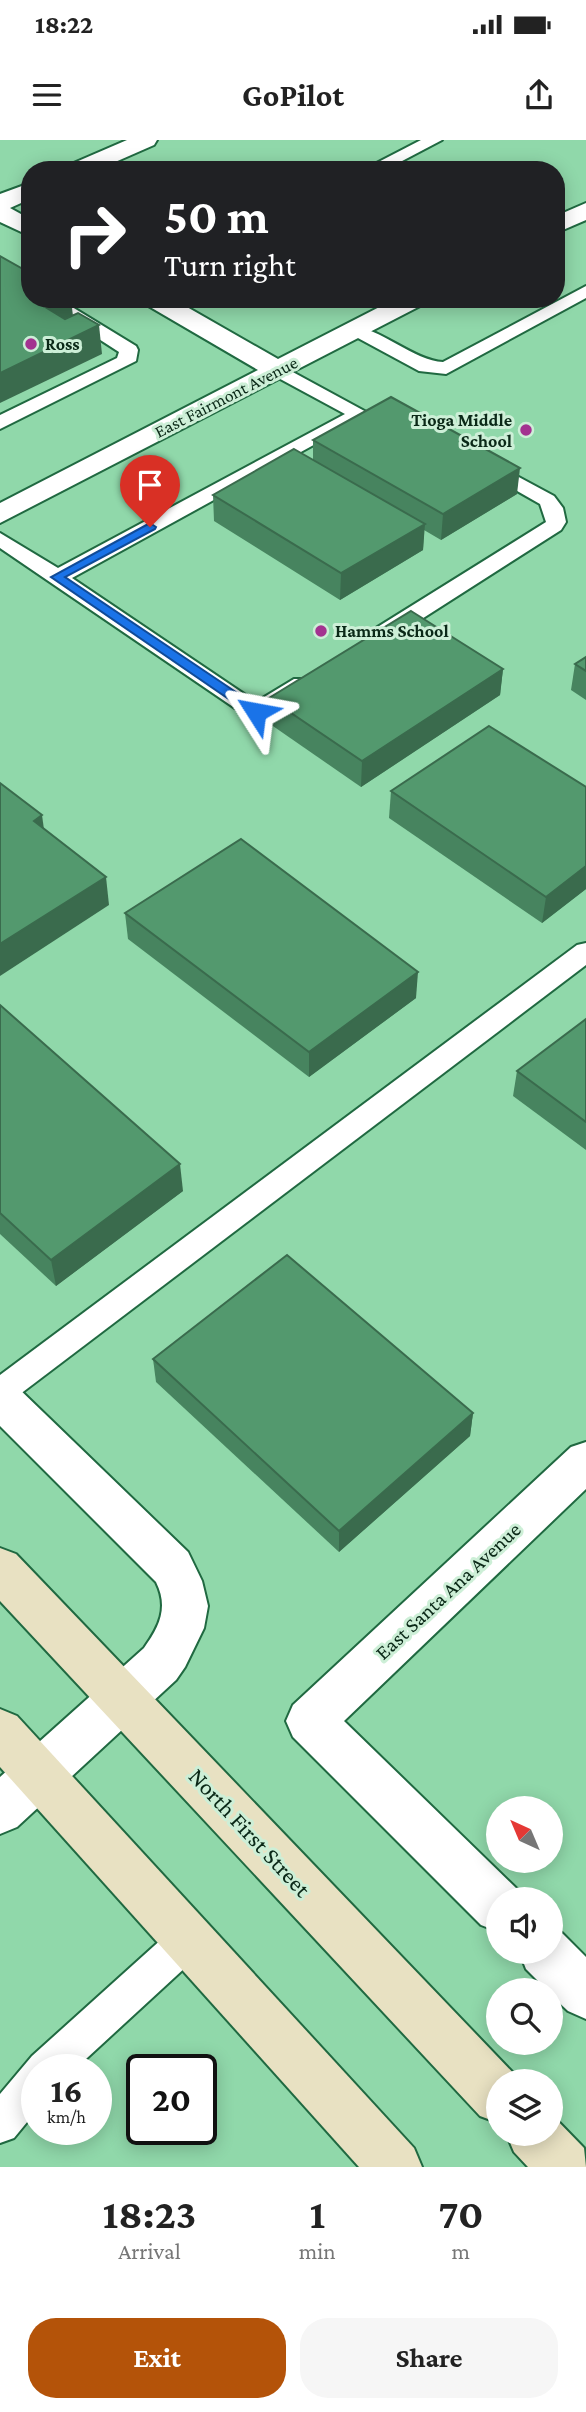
<!DOCTYPE html>
<style>
body{margin:0;font-family:"Crimson Pro",serif;background:#f6f6f6;color:#222;height:100vh;display:flex;flex-direction:column;font-size:26px;white-space:nowrap}
*{box-sizing:border-box;margin:0}
p{font-size:23px;color:#767676}
.icon{flex:none;width:38px;height:38px;fill:none;stroke:currentColor;stroke-width:2;stroke-linecap:round;stroke-linejoin:round}
.map{position:relative;height:2027px;overflow:hidden}
.sheet{display:flex;flex-direction:column;background:#fff;flex:1}
.sheet>*{flex:none}
.hud{position:absolute;left:21px;top:21px;width:544px;height:147px;border-radius:28px;box-shadow:0 4px 18px #0003;background:#202124;color:#fff;overflow:hidden}
.needle{width:46px;rotate:316deg}
.controls{position:absolute;left:486px;top:1656px;display:grid;gap:14px}
.controls a{display:grid;place-items:center;width:77px;height:77px;border-radius:50%;background:#fff;box-shadow:0 4px 18px #0003;font-size:35px}
.speed{position:absolute;left:21px;top:1914px;display:flex;gap:14px;font-size:35px;font-weight:700;text-align:center}
.speed>*{display:grid;place-content:center;width:91px;height:91px;border-radius:50%;background:#fff;box-shadow:0 4px 18px #0003;line-height:1}
.speed small{font-size:18px;font-weight:400}
.speed .limit{border:4px solid #111;border-radius:10px;background:#fff;color:#111}
.pin{position:absolute;display:grid;place-items:center;width:60px;height:60px;color:#fff;margin:-72px -30px;border-radius:50% 50% 50% 0;rotate:-45deg;box-shadow:0 0 7px #0007}
.pin .icon{rotate:45deg}
.me{position:absolute;width:77px;margin:-38px;rotate:304deg;stroke-linejoin:round;filter:drop-shadow(0 0 5px #0008)}
.turn{display:flex;align-items:center;gap:24px;height:147px;padding:0 28px;font-size:32px}
.turn .icon{width:91px;height:91px;stroke-width:2.5}
.turn b{display:block;font-size:49px;line-height:60px}
.eta{display:flex;justify-content:space-evenly;align-items:center;height:119px;text-align:center}
.eta b{font-size:42px;font-weight:700;line-height:49px}
.primary-button{display:flex;gap:14px;margin-top:auto;padding:14px 28px}
.primary-button a{flex:1;height:80px;border-radius:28px;background:#b45309;color:#fff;font-size:28px;font-weight:700;line-height:80px;text-align:center}
.primary-button a+a{background:#f6f6f6;color:#222}
.status{display:flex;justify-content:space-between;align-items:center;height:49px;padding:0 35px;background:#fff;direction:ltr}
.status svg{height:19px;fill:currentColor}
header{display:flex;justify-content:space-between;align-items:center;height:91px;padding:0 28px;background:#fff;font-size:32px;font-weight:700}
.map>svg:first-child{display:block}
</style>
<div class="status"><b>18:22</b><svg viewBox="0 0 49 12"><path d="M0 12V9h3v3zM5 12V6h3v6zM10 12V3h3v9zM15 12V0h3v12zM26 1h20v11H26zM47 4h2v5h-2z"/></svg></div>
<header><svg class="icon" aria-label="menu" viewBox="0 0 24 24"><path d="M4 6h16M4 12h16M4 18h16"/></svg>GoPilot<svg class="icon" aria-label="share" viewBox="0 0 24 24"><path d="M12 15V3M7 8l5-5 5 5M5 13v7h14v-7"/></svg></header>
<div class="map">
<svg width="586" height="2027" viewBox="0 0 586 2027">
<rect width="100%" height="100%" fill="#90d8aa"/>
<g fill="none" stroke-linecap="round" stroke-linejoin="round">
<!-- lane casing -->
<g stroke="#206941" stroke-width="4">
<g id="lane">
<path d="M421 0H442L385 30H363Z"/>
<path d="M586 146V158L446 234 419 231 345 191 347 187C372 181 413 221 443 222Z"/>
<path d="M37 159H59L136 206 138 210 136 221 0 289V275L117 218 119 212Z"/>
<path d="M278 224 370 274 72 438 256 562 294 539H310L313 544 310 549 256 579 248 577 0 408V393L58 428 345 274 271 234 268 230 271 226Z"/>
<path d="M487 320 554 356 563 368 566 382 561 390 392 498H376L373 493 376 488 546 382 540 364 480 330 477 326 480 322Z"/>
<path d="M586 803V825L11 1261 0 1265V1235L577 805Z"/>
<path d="M187 1783 200 1788 205 1801 200 1814 74 1930H37V1970L14 1998 0 2003V1954L32 1916 174 1788Z"/>
</g>
</g>
<!-- street casing -->
<g stroke="#206941" stroke-width="4">
<g id="street">
<path d="M127 0H157L154 5 97 30H66L69 25Z"/>
<path d="M30 43V59L10 68 30 79V96L0 82V54Z"/>
<path d="M586 63V80L556 93V76Z"/>
<path d="M142 159H173L278 219 395 159H427L424 164 0 383V363L258 230 145 164Z"/>
<path d="M0 1240 15 1245 188 1412 202 1441 208 1466 204 1488 185 1527 176 1540 17 1687 0 1694V1637L144 1508C159 1487 169 1468 156 1442L0 1286Z"/>
<path d="M586 1302V1349L344 1581 517 1749 521 1759H499V1792L481 1785 293 1597 286 1581 293 1565 571 1307Z"/>
<path d="M551 1789 562 1793 586 1817V1879L568 1871 551 1855V1850H547L526 1829 519 1811H551Z"/>
</g>
</g>
<!-- secondary casing -->
<g stroke="#206941" stroke-width="4">
<g id="secondary">
<path d="M0 1408 16 1414 518 1938 519 1941H499V1983L480 1976 0 1461Z"/>
<path d="M0 1569 17 1576 414 2008 422 2027H359L0 1627Z"/>
<path d="M551 1974 584 2008 586 2027H528L514 2012 506 1993H551Z"/>
</g>
</g>
<!-- lane -->
<use href="#lane" fill="#fff" fill-rule="evenodd"/>
<!-- street -->
<use href="#street" fill="#fff" fill-rule="evenodd"/>
<!-- secondary -->
<use href="#secondary" fill="#e8e1c2" fill-rule="evenodd"/>
</g>
<!-- wall -->
<g fill="#47845f">
<path d="M313 300 517 354 441 400 424 390 423 410 340 460 214 381 213 355 313 320Z"/>
<path d="M586 517V560L571 550 575 524Z"/>
<path d="M503 529 500 555 361 647 270 584 269 558Z"/>
<path d="M586 647V749L542 783 389 678 391 651Z"/>
<path d="M125 773 416 858 309 937 128 799Z"/>
<path d="M0 865 183 1051 56 1146 0 1094Z"/>
<path d="M586 879V1010L513 956 517 931Z"/>
<path d="M153 1219 473 1273 470 1296 339 1412 156 1242Z"/>
</g>
<!-- shaded-wall -->
<g fill="#3a6b4d">
<path d="M66 159H71L74 185 47 168Z"/>
<path d="M99 185 102 214 0 263V233Z"/>
<path d="M520 328 517 354 441 400 443 374Z"/>
<path d="M425 384 423 410 340 460 341 433Z"/>
<path d="M503 529 500 555 361 647 362 621Z"/>
<path d="M42 675 46 704 34 681Z"/>
<path d="M586 726V749L542 783 546 757Z"/>
<path d="M106 737 109 765 0 836V804Z"/>
<path d="M418 832 416 858 309 937V912Z"/>
<path d="M180 1024 183 1051 56 1146 51 1120Z"/>
<path d="M473 1273 470 1296 339 1412V1391Z"/>
</g>
<!-- building -->
<g fill="#53996e" stroke="#3a6b4d" stroke-width="2">
<path d="M0 116 30 133V159H66L47 168 65 179 78 173 99 185 0 233Z"/>
<path d="M391 257 520 328 443 374 313 300Z"/>
<path d="M294 309 425 384 341 433 213 355Z"/>
<path d="M411 471 503 529 362 621 269 558Z"/>
<path d="M586 517V531L575 524Z"/>
<path d="M489 586 586 647V726L546 757 391 651Z"/>
<path d="M0 643 42 675 34 681 106 737 0 804Z"/>
<path d="M241 699 418 832 309 912 125 773Z"/>
<path d="M0 865 180 1024 51 1120 0 1073Z"/>
<path d="M586 879V982L517 931Z"/>
<path d="M287 1115 473 1273 339 1391 153 1219Z"/>
</g>
<!-- route -->
<path fill="#1a73e8" stroke="#114b97" stroke-width="2" d="M150 383 156 387 155 389 65 437 261 569V575H252L51 437Z"/>
<!-- markers -->
<g fill="#a33390" stroke="#cdefd7" stroke-width="2.5">
<circle cx="31" cy="204" r="7"/>
<circle cx="526" cy="290" r="7"/>
<circle cx="321" cy="491" r="7"/>
</g>
<g text-anchor="middle" dominant-baseline="central" stroke-width="6" stroke-linejoin="round" paint-order="stroke">
<!-- far-poi labels -->
<g font-size="18" font-weight="bold" fill="#0a2817" stroke="#cdefd7" text-anchor="start">
<text x="45" y="204">Ross</text>
<text x="512" y="280" text-anchor="end">Tioga Middle<tspan x="512" dy="21">School</tspan></text>
<text x="335" y="491">Hamms School</text>
</g>
<!-- far-street labels -->
<g font-size="18" fill="#0a2817" stroke="#cdefd7">
<text transform="translate(226 257) rotate(-27)">East Fairmont Avenue</text>
</g>
<!-- street labels -->
<g font-size="21" fill="#0a2817" stroke="#cdefd7">
<text transform="translate(448 1451) rotate(-43)">East Santa Ana Avenue</text>
</g>
<!-- near-street labels -->
<g font-size="24" fill="#0a2817" stroke="#cdefd7">
<text transform="translate(250 1692) rotate(47)">North First Street</text>
</g>
</g>
</svg>
<div class="controls">
<a><svg class="needle" viewBox="-14 -14 28 28"><path d="M0-13l5 13h-10z" fill="#e53935"/><path d="M0 13l5-13h-10z" fill="#767676"/></svg></a>
<a><svg class="icon" aria-label="sound" viewBox="0 0 24 24"><path d="M4 9h4l5-4v14l-5-4H4zM17 9q2 3 0 6"/></svg></a>
<a><svg class="icon" aria-label="search" viewBox="0 0 24 24"><circle cx="10" cy="10" r="6"/><path d="M15 15l6 6"/></svg></a>
<a><svg class="icon" aria-label="layers" viewBox="0 0 24 24"><path d="M12 4l9 5-9 5-9-5zM3 14l9 5 9-5"/></svg></a>
</div>
<div class="speed"><div>16<small>km/h</small></div><div class="limit">20</div></div>
<div class="pin" style="left:150px;top:387px;background:#d93025"><svg class="icon" aria-label="arrive" viewBox="0 0 24 24"><path d="M6 21V4h12l-3 4 3 4H6"/></svg></div>
<svg class="me" style="left:256px;top:572px" viewBox="-20 -20 40 40"><path d="M0-17L14 15 0 8-14 15z" fill="#1a73e8" stroke="#fff" stroke-width="4"/></svg>
<div class="hud">
<div class="turn"><svg class="icon" aria-label="right" viewBox="0 0 24 24"><path d="M7 20v-9h11M14 6l5 5-5 5"/></svg><div><b>50 m</b>Turn right</div></div>
</div>
</div>
<section class="sheet">
<div class="eta">
<div><b>18:23</b><p>Arrival</p></div>
<div><b>1</b><p>min</p></div>
<div><b>70</b><p>m</p></div>
</div>
<div class="primary-button"><a>Exit</a><a>Share</a></div>
</section>
